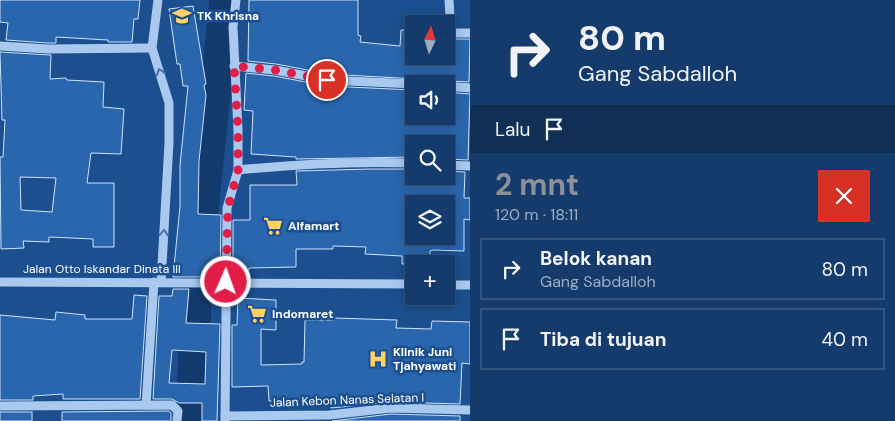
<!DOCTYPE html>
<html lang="id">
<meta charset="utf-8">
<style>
body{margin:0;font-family:"DM Sans",sans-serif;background:#214673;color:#f1f3f6;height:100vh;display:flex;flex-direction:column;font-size:19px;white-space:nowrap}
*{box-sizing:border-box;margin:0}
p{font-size:16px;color:#9dadc1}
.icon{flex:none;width:28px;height:28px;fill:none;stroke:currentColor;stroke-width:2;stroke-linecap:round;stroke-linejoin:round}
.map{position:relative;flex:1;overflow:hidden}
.details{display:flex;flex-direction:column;background:#143b6b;width:425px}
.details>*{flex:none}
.top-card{background:#143b6b;color:#f1f3f6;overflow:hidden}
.needle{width:32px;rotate:4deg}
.controls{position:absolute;left:405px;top:15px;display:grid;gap:10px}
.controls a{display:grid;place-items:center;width:50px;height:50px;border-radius:0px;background:#143b6b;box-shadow:0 2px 12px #0003,0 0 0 1px #33557e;font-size:25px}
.pin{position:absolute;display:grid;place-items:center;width:42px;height:42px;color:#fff;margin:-21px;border:2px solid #fff;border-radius:50%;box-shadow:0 1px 5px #0007}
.me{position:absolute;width:55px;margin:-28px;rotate:2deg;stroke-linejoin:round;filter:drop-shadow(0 0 4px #0008)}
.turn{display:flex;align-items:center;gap:18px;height:105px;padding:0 25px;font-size:22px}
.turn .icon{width:65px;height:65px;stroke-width:2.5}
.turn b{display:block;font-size:35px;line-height:42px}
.then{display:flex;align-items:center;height:48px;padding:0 25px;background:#0003;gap:10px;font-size:19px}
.round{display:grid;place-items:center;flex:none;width:52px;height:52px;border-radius:0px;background:#214673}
.head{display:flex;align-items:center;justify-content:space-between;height:85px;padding:0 25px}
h1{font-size:30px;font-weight:700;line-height:38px;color:#8c9099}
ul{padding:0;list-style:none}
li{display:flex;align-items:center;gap:15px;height:62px;margin:0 10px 8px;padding:0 15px;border:2px solid #33557e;border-radius:0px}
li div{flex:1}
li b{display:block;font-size:19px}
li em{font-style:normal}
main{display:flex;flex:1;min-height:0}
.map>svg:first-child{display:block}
</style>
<main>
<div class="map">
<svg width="470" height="421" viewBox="0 0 470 421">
<rect width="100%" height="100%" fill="#1b4f8f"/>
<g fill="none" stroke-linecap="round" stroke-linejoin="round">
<!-- river -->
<path stroke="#123a6d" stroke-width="31" d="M191 421 198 257 225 0"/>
</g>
<!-- building -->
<g fill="#2a66ad" stroke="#cfe3fa" fill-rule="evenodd">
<path d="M0 0H140L138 19H134L132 42H108V40L56 37V43H48L6 40 8 23 0 22Z"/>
<path d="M249 0H358V35L361 36 360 42 400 46 401 30 414 31V56H446V39H470L469 82 328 74 276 64 248 61Z"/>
<path d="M193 6 206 84 204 85 206 95 199 161 198 214 221 215 220 277H173L180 206V165L188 86H183L180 64H177L169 9Z"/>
<path d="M0 52 51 55 50 79 66 78 67 80 104 82 103 107 124 109 121 154 91 153 87 183H114V247H93V239L49 237V242L23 241 24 248 1 249 0 157H3L5 120H2ZM20 177 56 178 52 212 21 210Z"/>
<path d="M246 73 274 76 327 86 414 90V116H446V92L470 94 468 160 446 159V144H414V157L296 159V157L251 154 253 111 244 110Z"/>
<path d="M370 169H414V176H446V171L465 172 464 198H470V220L464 219V251L433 250 430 251V264H402V256L365 254 366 247 333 246V249H296V267L249 268V270H233V220H250V185H297L296 171ZM414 204H446V236H414Z"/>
<path d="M173 289H189L186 323 220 324 217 421H202V403H179L172 399H153L159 296H172ZM172 350 206 352 205 384 169 383Z"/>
<path d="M134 295 147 296 140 399H63V394L33 396V400H0V315L55 320 56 312 85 315V319H132Z"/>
<path d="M238 298 276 300V330L261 329V365L302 364V362H304L305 320H334V318L397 320 396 328 431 329 432 321 470 322V364L462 363 460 404 391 402 331 408V400L269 401 268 386 232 387V325H237Z"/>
<path d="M169 411 171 413V421H62V412Z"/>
<rect x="0" y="412" width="32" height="9"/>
<path d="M391 414 460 416V421H332Z"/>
</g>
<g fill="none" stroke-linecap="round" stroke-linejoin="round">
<!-- minor -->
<g stroke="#a9c9ee" stroke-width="9">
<path d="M158 0 152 48 169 103V143L161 282"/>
<path d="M449 0 451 33"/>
<path d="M446 33H470"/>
<path d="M0 46 48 49 152 48"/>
<path d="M234 66 275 70 327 80 414 84"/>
<path d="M446 86 470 88"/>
<path d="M446 165 470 166"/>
<path d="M238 170C296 164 355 161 414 163"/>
<path d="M0 282 414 284"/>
<path d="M446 285H470"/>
<path d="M146 405 154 282"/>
<path d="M0 406 172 405 178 411 177 421"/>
<path d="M225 416 329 415 391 408 470 410"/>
<path d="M225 421 227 208 238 170V130L233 27 236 0"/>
</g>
</g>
<!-- one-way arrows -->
<defs><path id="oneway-chevron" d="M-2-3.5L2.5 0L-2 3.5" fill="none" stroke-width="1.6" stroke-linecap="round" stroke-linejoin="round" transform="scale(1.25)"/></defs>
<g stroke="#4674ac">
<use href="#oneway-chevron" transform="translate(160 72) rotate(-107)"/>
<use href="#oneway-chevron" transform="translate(164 233) rotate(-86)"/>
</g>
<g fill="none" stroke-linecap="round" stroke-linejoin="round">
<!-- route -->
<path stroke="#e11d48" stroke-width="9" stroke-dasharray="0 16.2" d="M226 282 228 208 238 170V130L234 66 275 70 327 80"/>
</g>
<!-- icons -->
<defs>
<g id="school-bare" transform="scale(1.5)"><path d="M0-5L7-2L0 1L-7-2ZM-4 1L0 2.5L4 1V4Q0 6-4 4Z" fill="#ffd166" stroke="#1b4f8f" stroke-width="2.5" paint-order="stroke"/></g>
<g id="supermarket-bare" transform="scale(1.5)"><path d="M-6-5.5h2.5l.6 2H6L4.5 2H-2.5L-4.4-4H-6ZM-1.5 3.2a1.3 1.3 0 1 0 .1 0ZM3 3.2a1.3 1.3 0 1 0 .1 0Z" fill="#ffd166" stroke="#1b4f8f" stroke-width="2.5" paint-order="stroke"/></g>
<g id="hospital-bare" transform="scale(1.5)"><path d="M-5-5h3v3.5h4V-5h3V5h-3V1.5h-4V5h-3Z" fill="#ffd166" stroke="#1b4f8f" stroke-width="2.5" paint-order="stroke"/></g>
</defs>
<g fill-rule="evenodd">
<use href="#school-bare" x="182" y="16"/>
<use href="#supermarket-bare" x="273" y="226"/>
<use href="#supermarket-bare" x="257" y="314"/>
<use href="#hospital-bare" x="378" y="359"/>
</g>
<g text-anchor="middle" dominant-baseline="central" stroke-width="5" stroke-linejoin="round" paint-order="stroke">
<!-- poi labels -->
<g font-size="12" font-weight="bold" fill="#fff" stroke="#1b4f8f" text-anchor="start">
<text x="197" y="16">TK Khrisna</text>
<text x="288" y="226">Alfamart</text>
<text x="272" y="314">Indomaret</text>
<text x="393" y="352">Klinik Juni<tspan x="393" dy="14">Tjahyawati</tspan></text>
</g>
<!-- street labels -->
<g font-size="12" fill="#fff" stroke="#1b4f8f">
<text x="102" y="269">Jalan Otto Iskandar Dinata III</text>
<text transform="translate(347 400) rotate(-2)">Jalan Kebon Nanas Selatan I</text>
</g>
</g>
</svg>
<div class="controls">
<a><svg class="needle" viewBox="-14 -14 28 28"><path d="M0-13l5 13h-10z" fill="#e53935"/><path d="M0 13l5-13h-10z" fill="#9dadc1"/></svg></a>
<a><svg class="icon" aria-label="sound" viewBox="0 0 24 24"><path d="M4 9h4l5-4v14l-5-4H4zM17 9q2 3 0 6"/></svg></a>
<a><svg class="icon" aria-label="search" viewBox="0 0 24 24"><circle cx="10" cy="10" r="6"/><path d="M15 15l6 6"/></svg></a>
<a><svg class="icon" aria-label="layers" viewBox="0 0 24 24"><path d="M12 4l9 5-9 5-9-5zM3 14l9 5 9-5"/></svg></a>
<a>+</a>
</div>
<div class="pin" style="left:327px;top:80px;background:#d93025"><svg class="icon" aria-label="arrive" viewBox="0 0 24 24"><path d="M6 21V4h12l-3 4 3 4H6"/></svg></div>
<svg class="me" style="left:226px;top:282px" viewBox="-20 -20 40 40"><circle r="17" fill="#e11d48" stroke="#fff" stroke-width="3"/><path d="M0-11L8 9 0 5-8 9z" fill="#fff"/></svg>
</div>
<section class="details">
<div class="top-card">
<div class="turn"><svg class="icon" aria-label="right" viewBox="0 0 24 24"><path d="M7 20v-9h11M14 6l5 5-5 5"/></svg><div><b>80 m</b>Gang Sabdalloh</div></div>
<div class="then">Lalu<svg class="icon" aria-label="arrive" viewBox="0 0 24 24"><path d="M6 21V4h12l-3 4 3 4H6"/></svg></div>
</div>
<div class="head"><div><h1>2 mnt</h1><p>120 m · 18:11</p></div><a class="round" style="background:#d93025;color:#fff"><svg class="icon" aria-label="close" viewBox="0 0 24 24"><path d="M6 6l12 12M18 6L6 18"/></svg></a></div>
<ul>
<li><svg class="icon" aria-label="right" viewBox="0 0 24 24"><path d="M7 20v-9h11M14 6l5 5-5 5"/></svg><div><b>Belok kanan</b><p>Gang Sabdalloh</p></div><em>80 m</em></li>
<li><svg class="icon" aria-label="arrive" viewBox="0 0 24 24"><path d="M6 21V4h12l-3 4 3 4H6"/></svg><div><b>Tiba di tujuan</b></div><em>40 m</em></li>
</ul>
</section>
</main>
